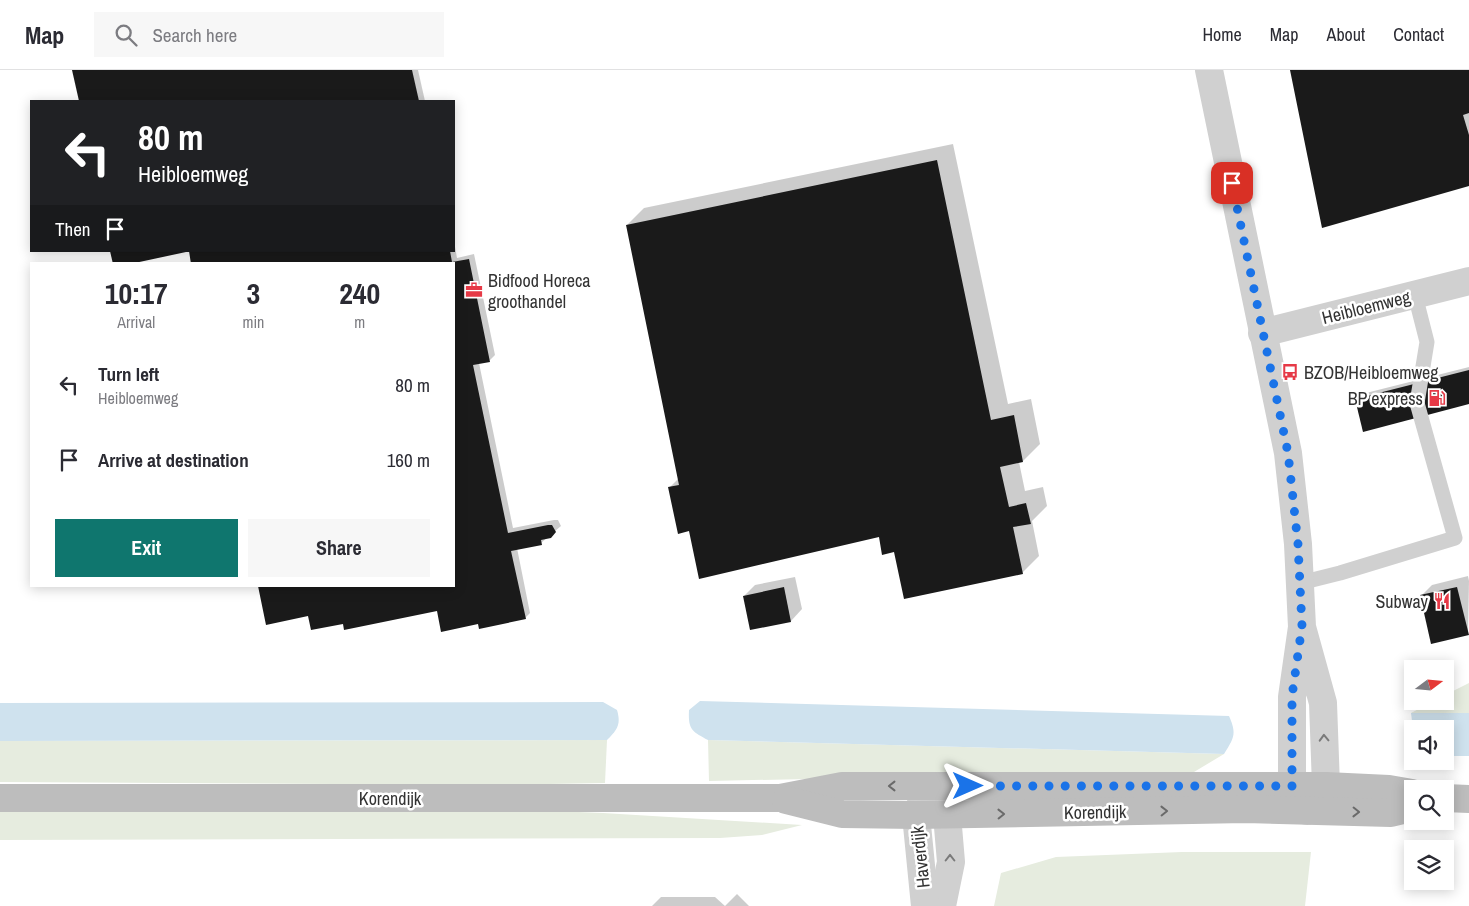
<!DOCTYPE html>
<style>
body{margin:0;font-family:"Archivo Narrow",sans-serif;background:#f7f7f7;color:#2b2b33;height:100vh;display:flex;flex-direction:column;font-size:19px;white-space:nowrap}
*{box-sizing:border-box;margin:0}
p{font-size:16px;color:#7c7c81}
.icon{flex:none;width:28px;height:28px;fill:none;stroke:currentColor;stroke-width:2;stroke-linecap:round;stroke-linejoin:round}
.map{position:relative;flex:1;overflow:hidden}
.side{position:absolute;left:30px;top:192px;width:425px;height:325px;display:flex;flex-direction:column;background:#fff;border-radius:0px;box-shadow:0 2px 12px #0003}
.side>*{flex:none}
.banner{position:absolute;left:30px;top:30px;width:425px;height:152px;border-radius:0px;box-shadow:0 2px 12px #0003;background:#202124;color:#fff;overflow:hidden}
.needle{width:32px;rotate:74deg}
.buttons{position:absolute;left:1404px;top:590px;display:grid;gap:10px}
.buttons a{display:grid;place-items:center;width:50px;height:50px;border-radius:0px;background:#fff;box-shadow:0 2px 12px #0003;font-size:25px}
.pin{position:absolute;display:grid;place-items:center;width:42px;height:42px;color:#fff;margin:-21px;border-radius:10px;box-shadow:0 2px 8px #0006}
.me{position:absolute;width:55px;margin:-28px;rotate:90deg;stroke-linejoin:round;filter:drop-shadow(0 0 4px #0008)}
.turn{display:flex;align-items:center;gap:18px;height:105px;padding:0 25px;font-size:22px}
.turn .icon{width:65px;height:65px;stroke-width:2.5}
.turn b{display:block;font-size:35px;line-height:42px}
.then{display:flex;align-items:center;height:48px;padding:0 25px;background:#0003;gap:10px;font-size:19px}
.eta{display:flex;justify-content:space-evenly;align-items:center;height:85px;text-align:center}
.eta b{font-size:30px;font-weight:700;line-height:35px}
.cta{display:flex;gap:10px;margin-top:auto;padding:10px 25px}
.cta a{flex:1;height:58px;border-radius:0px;background:#0f766e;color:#fff;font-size:20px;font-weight:700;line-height:58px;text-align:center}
.cta a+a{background:#f7f7f7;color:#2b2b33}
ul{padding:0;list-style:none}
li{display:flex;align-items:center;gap:15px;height:75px;padding:0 25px}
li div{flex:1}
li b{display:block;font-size:19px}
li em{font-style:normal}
header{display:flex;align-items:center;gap:30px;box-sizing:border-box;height:70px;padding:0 25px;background:#fff;border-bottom:1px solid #e1e1e2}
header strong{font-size:24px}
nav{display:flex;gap:28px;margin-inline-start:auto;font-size:18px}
.search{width:350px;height:45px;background:#f7f7f7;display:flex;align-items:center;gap:12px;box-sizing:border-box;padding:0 18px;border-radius:0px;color:#7c7c81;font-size:19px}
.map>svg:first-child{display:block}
</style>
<header>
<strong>Map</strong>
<div class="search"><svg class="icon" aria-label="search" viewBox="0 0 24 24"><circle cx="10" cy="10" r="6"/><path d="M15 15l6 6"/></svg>Search here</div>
<nav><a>Home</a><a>Map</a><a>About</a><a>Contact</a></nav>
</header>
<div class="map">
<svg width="1469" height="836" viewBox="0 0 1469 836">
<rect width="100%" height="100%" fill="#fff"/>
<!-- green -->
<g fill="#e6ecdf">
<path d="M1469 613V643H1411L1434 631H1445V625Z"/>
<path d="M607 670 605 713 501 715 0 712V671Z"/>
<path d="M708 670 1224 684 1189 705H996L709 711Z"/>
<path d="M0 740H529L603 743 802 755 762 765 720 768 0 770Z"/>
<path d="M1182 782H1311L1305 836H994L1001 803 1056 787Z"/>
</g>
<!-- water -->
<g fill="#cfe2ee">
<path d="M700 631 1229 646C1237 664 1234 668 1224 684L708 670C692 661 688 660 689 640Z"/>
<path d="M603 632 617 640C621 654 618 659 607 670L0 671V633Z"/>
<path d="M1411 643H1469V686H1445V659H1413Z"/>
</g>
<!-- shadow -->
<g fill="#0003">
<path d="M74 0H418L425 31H80Z"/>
<path d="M1291 0H1469V115Z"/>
<path d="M953 74 1008 334 1031 329 1040 374 1023 391 1019 392 1025 421 1043 417 1047 436 1032 451 1039 486 1022 503 895 481 880 466 690 459 669 418 679 408 627 155 644 138Z"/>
<path d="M454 171 457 188 474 184 495 285 490 290 479 293 513 458 554 450H558L561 456 541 473 517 478 530 543 525 548 479 552 438 540 454 516V194L190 181H454Z"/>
<path d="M1469 297V333L1356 330 1362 324Z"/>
<path d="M1468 506 1469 511 1468 563 1421 526 1432 515Z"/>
<path d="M795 507 802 539 791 551 751 559 744 526 755 515Z"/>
<path d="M737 824 749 836H725Z"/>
<path d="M661 827H715L725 836H652Z"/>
</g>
<!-- building -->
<g fill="#1a1a1a">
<path d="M72 0H412L419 31H79Z"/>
<path d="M1290 0H1469V43L1463 45 1469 65V116L1322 158Z"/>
<path d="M937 90 991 350 1014 345 1023 392 1000 397 1009 437 1026 433 1031 454 1013 457 1023 504 904 529 894 482 882 485 879 467 699 509 689 461 678 464 668 417 679 415 626 155Z"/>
<path d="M110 181H186V182L130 194H113Z"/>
<path d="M189 181H450L452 192 469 189 490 292 473 295 508 463 548 455H552L556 462 551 468 541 470 542 475 511 481 526 549 479 559 478 554 441 562 437 541 344 560 343 554 311 560 308 546 266 555 258 516H454V194H191Z"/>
<path d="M1469 300V334L1363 362 1355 329Z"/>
<path d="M784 517 791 552 750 560 743 526Z"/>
<path d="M1457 517 1469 565 1431 574 1420 525Z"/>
</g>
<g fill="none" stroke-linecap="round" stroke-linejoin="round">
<!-- lane -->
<path stroke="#d0d0d0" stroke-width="15" d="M1300 513 1340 503 1455 468 1417 333 1427 272 1415 225"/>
<!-- street -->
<g stroke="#d0d0d0" stroke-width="28">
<path d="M1209 0 1288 383 1298 474 1302 557 1292 627V716L1307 741 1326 716 1323 633 1302 557"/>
<path d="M1262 263 1469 211"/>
<path d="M929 717 947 745 951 792 942 836"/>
<path d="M925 836 916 745 925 725"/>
</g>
<!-- secondary -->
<g stroke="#bdbdbd" stroke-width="28">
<path d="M0 728H780L842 716H1326L1389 719 1412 723"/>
<path d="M1445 728 1469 729"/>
<path d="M786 730 842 744 916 745 1246 739 1391 743 1412 738"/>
</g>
</g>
<!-- one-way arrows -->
<defs><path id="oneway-chevron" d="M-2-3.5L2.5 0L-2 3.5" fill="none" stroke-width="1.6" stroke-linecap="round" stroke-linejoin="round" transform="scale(1.25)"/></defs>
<g stroke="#7a7a7a">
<use href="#oneway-chevron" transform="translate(1324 668) rotate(-92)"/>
<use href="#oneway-chevron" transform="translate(950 788) rotate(-90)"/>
</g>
<g stroke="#6a6a6a">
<use href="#oneway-chevron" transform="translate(892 716) rotate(-180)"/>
<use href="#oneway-chevron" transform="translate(1164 741) rotate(-1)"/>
<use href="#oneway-chevron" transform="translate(1356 742) rotate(1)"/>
<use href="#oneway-chevron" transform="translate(1001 744) rotate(-1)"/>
</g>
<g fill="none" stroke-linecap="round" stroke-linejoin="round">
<!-- route -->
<path stroke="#1a73e8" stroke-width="9" stroke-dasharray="0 16.2" d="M968 716H1292V626L1302 556 1298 474 1288 383 1232 113"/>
</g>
<!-- icons -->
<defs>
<g id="office-bare" transform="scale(1.35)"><path d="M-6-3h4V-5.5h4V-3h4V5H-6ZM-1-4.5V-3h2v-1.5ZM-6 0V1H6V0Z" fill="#e63946" stroke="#fff" stroke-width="2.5" paint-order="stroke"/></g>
<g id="bus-bare" transform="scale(1.35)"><path d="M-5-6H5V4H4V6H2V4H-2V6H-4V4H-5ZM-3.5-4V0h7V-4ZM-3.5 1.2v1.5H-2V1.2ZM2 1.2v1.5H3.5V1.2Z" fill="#e63946" stroke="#fff" stroke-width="2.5" paint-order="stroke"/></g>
<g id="fuel-bare" transform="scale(1.35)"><path d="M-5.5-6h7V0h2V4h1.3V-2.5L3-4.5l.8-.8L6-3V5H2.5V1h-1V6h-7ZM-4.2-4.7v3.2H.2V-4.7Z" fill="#e63946" stroke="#fff" stroke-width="2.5" paint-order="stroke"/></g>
<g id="restaurant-bare" transform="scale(1.35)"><path d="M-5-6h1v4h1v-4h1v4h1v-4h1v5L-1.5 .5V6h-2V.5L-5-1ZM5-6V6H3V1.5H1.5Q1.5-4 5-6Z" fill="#e63946" stroke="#fff" stroke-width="2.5" paint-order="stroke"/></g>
</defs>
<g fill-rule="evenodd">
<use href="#office-bare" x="474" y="220"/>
<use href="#bus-bare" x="1290" y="302"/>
<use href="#fuel-bare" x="1437" y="328"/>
<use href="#restaurant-bare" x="1442" y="531"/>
</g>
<g text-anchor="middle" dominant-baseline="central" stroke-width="5" stroke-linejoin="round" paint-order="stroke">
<!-- poi labels -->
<g font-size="18" fill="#333" stroke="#fff" text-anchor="start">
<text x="488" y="210">Bidfood Horeca<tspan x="488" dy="21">groothandel</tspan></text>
<text x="1304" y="302">BZOB/Heibloemweg</text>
<text x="1423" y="328" text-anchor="end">BP express</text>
<text x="1428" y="531" text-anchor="end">Subway</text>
</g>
<!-- street labels -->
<g font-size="18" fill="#333" stroke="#fff">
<text transform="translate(1366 237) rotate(-14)">Heibloemweg</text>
<text x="390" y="728">Korendijk</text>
<text transform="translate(1095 742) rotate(-1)">Korendijk</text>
<text transform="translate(920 787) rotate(-96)">Haverdijk</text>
</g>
</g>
</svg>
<div class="buttons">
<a><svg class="needle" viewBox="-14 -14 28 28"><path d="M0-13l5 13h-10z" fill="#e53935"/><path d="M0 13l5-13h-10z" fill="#7c7c81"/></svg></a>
<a><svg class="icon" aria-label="sound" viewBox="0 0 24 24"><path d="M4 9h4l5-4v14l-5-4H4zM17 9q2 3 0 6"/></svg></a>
<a><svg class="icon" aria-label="search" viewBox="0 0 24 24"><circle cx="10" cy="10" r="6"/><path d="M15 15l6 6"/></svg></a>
<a><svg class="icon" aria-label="layers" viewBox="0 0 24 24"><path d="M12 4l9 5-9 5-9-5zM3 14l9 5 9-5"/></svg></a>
</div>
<div class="pin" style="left:1232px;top:113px;background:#d93025"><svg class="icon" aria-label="arrive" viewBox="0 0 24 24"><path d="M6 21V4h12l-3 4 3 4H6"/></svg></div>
<svg class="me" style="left:968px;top:716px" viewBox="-20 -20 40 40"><path d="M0-17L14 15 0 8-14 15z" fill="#1a73e8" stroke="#fff" stroke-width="4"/></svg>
<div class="banner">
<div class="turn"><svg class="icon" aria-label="left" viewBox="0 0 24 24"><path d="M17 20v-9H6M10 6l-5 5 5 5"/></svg><div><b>80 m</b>Heibloemweg</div></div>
<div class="then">Then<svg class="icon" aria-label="arrive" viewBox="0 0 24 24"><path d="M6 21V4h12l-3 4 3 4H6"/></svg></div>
</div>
<section class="side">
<div class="eta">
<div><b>10:17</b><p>Arrival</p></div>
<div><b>3</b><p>min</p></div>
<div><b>240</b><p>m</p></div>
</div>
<ul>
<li><svg class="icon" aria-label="left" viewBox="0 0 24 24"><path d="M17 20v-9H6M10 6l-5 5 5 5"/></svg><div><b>Turn left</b><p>Heibloemweg</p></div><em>80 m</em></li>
<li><svg class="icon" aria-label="arrive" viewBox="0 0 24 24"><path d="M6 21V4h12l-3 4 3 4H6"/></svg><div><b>Arrive at destination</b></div><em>160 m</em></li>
</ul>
<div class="cta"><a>Exit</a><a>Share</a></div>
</section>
</div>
